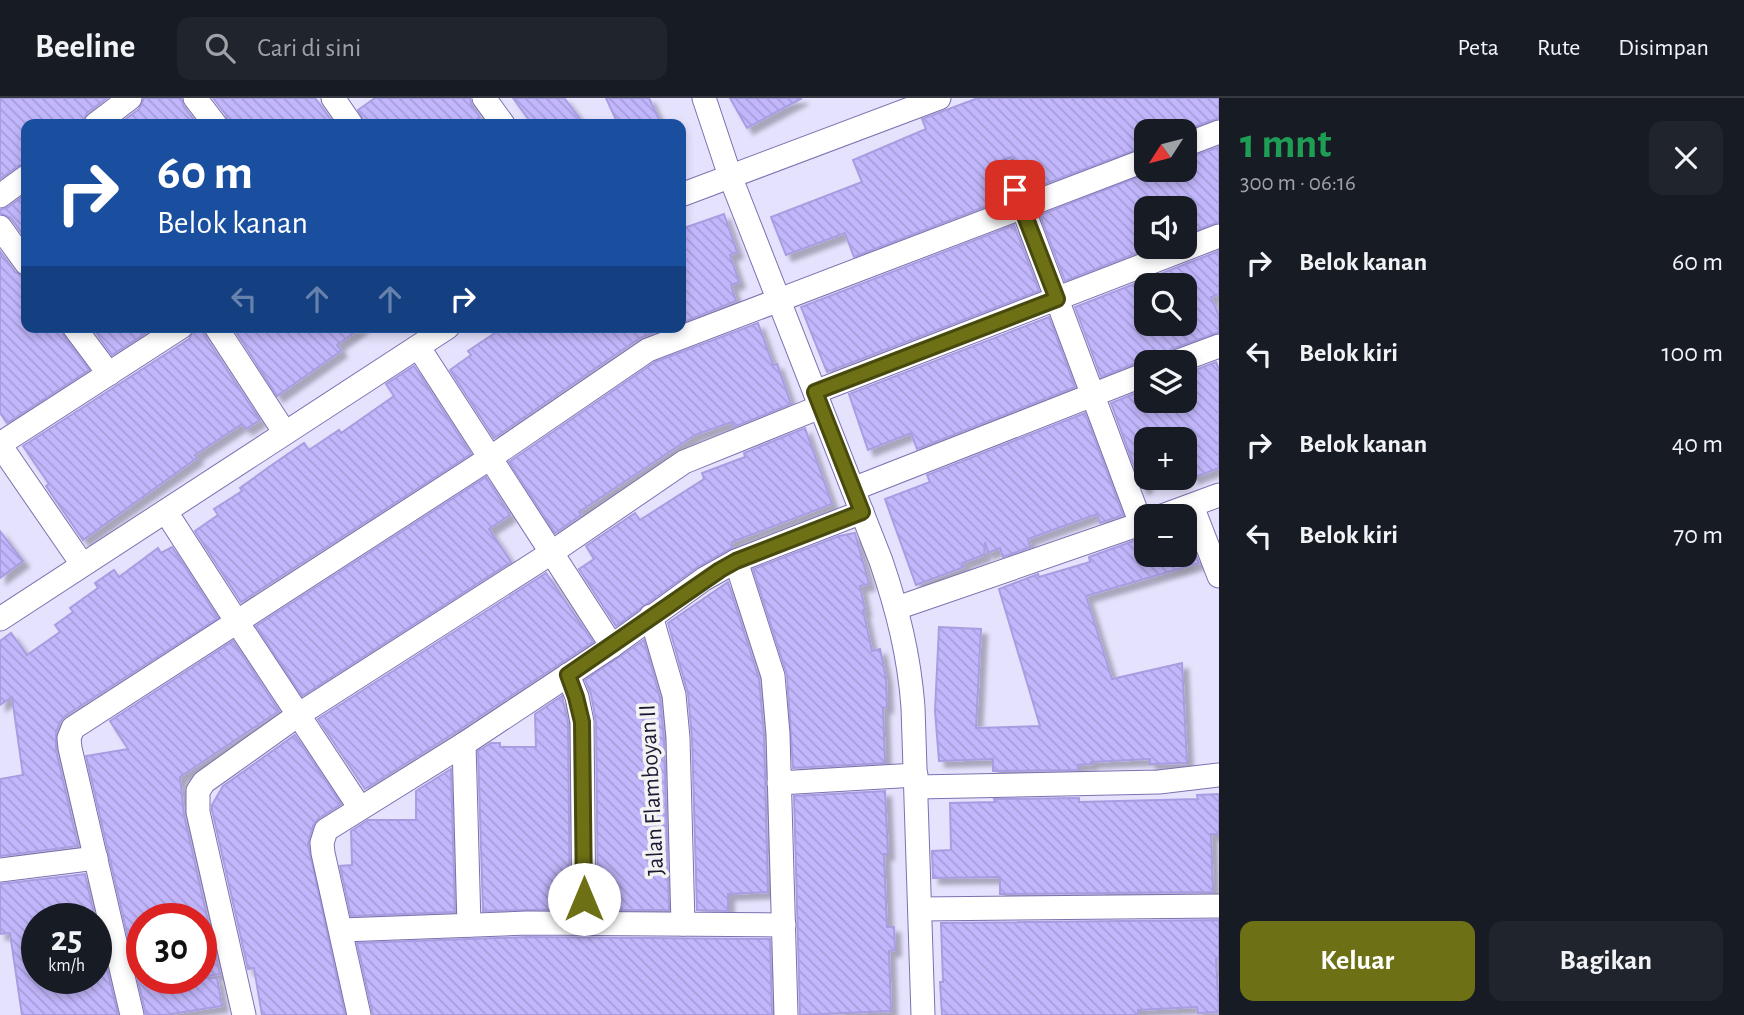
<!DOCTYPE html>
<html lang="id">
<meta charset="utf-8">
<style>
body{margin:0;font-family:"Alegreya Sans",sans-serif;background:#20242c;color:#f1f3f6;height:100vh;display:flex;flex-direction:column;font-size:26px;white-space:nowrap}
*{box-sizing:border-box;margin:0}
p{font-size:23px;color:#9ea1a6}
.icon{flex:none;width:38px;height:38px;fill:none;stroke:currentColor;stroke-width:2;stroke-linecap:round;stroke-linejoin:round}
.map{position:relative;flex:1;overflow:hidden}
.side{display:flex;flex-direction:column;background:#171b24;width:525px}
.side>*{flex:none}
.banner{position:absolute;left:21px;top:21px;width:665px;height:214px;border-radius:14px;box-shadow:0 4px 10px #0003;background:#1a4fa0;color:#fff;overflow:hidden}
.needle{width:46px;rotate:234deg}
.buttons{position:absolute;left:1134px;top:21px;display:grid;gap:14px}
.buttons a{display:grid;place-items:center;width:63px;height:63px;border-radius:14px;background:#171b24;box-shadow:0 4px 10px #0003;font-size:35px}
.speed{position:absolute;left:21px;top:805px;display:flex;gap:14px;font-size:35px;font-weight:700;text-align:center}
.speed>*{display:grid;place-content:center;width:91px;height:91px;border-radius:50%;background:#171b24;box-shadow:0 4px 10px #0003;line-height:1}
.speed small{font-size:18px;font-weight:400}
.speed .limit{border:10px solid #d22;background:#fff;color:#111}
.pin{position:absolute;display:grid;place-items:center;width:60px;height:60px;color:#fff;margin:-30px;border-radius:14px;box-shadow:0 4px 10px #0006}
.me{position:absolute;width:77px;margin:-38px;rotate:0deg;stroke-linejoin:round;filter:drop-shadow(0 0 5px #0008)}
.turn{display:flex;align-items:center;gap:24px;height:147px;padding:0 21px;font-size:32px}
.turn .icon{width:91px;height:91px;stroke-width:2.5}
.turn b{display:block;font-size:49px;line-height:60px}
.lanes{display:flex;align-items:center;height:66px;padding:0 21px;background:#0003;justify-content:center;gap:35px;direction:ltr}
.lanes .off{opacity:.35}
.round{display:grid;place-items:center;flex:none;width:74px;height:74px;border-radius:14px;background:#20242c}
.headline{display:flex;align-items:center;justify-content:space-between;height:119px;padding:0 21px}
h1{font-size:42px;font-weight:600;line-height:52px;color:#1e9e55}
.button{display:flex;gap:14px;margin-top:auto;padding:14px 21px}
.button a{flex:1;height:80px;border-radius:14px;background:#6d7014;color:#fff;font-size:28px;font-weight:600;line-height:80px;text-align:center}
.button a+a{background:#20242c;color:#f1f3f6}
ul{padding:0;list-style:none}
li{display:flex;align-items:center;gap:21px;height:91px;padding:0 21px}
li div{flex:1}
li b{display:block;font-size:26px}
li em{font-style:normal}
header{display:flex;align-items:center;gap:42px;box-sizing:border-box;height:98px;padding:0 35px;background:#171b24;border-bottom:2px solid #363941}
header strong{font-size:33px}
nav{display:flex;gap:38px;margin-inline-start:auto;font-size:24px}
.search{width:490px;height:63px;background:#20242c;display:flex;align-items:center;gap:18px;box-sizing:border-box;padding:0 24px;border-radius:14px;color:#9ea1a6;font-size:26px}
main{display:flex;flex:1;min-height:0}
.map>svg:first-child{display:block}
</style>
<header>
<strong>Beeline</strong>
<div class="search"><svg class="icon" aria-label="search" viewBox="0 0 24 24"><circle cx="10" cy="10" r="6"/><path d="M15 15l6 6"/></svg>Cari di sini</div>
<nav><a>Peta</a><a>Rute</a><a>Disimpan</a></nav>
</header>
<main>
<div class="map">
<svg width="1219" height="917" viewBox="0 0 1219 917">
<defs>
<pattern id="building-back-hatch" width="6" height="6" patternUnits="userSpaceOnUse" patternTransform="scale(1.75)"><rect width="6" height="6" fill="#c2b7fc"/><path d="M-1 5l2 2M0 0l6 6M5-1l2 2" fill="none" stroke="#a69dd9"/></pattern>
<filter id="shadow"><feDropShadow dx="6" dy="6" stdDeviation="2" flood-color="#0004"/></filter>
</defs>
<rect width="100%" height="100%" fill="#e5e2fe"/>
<!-- building -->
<g fill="url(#building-back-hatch)" stroke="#a89de0" stroke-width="2" fill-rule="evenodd" filter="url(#shadow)">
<path d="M0 0H107L87 15 82 26H26V65L18 68 0 81Z"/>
<path d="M144 0H181L184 9 197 26H119L139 11Z"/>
<path d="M213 0H315L334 26H229L226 17Z"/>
<path d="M375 0H470L472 8 480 19 470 26H365L358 12Z"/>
<path d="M513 0H564L584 26H532Z"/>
<path d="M606 0H649L661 26H618Z"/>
<path d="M730 0H802L747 30Z"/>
<path d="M978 0H1219V20L1182 33H1146V48L1031 91 1018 63 1012 59 1005 60 999 64 995 71 1005 101 854 159 845 135 786 157 771 119 862 84 853 62 926 31 922 21Z"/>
<path d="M1219 49V124L1185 136V110H1146V149H1152L1065 183 1040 117 1156 72H1192L1188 60Z"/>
<path d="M26 96V141L11 120 0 115V112L8 109Z"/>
<path d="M724 116 737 154 730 157 739 184 731 187 736 203 681 225V131Z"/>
<path d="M1014 127 1039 193 827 274 801 209Z"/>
<path d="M0 153 15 174 26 179V229H60L63 237 89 272 7 325 0 315Z"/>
<path d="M1219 153V196L1211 199 1219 218V234L1171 251 1164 258 1150 263H1141L1101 279 1075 209ZM1146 187H1185V226H1146Z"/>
<path d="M1049 219 1075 289 917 351 911 335 868 352 849 296Z"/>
<path d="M758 225 773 267 777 266 791 306 734 329 732 324 695 337 579 414 581 417 555 435 509 364 655 264Z"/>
<path d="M92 229H155L112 257Z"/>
<path d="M195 229H202L204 237 260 322 246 331 242 326 195 357 197 360 83 442 46 388 49 386 23 348 189 241Z"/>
<path d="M233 229H362L337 247 341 253 277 298Z"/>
<path d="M504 229H668L640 240 494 340 450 272 471 257 468 253Z"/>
<path d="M1216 264 1219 271V370L1193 380 1191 374 1185 376V334L1167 341H1146V388L1142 390 1111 305 1146 291V303H1185V276Z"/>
<path d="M414 268 471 356 241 504 195 433 218 417 214 411 242 393 240 390 269 369 304 345 309 352 339 332 341 335 394 298 386 286Z"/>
<path d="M1085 315 1123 417 1100 425 1097 416 1028 441 1030 449 1003 459 1000 450 988 455 985 444 984 457 962 465 964 469 916 487 885 401 930 384 927 377Z"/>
<path d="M805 330 832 406 732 444 733 449 696 470 616 528 579 471 594 461 586 448 635 415 640 422 704 381 702 375 745 359 744 355Z"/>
<path d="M486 379 510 417 489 431 511 464 302 598 256 528Z"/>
<path d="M0 433 23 463 0 480Z"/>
<path d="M855 435 869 486 860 488 865 512H863L872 553 880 551 886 580 887 609 883 610 885 665 793 670 787 577 753 471 839 438Z"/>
<path d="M1139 441 1140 443 1146 441V457H1196L1199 465 1086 498 1112 581 1182 565 1187 665 1150 666V661L1091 664V666L1078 667V672L993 673V661L939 663 935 613 939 529 981 531 976 630 1040 628 999 491 1038 476 1039 479 1090 464 1089 459Z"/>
<path d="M172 449 218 520 65 618 60 624 56 635V652L78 748 0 758V681L23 677 12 599 0 607V543L11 535 27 557 60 534 55 527 73 514 70 510 98 490 95 485 114 472 119 479 158 450 161 455Z"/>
<path d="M546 475 593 544 456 634 365 691 318 621Z"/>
<path d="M728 484 759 581 764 637 768 794 728 796V813L697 812 692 640 688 596 668 525Z"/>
<path d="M644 542 660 600 664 641 669 812H598L596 624 591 596 585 582Z"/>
<path d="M233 543 279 613 180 679 184 717 220 876 201 879V821H142V880H217L222 908 165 917H146L86 658 128 651 110 623Z"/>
<path d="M562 598 568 625 570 811 483 813 478 653 491 645H500V649H536L535 616Z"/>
<path d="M295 637 341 706 318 721 313 728 308 746 345 917H262L254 870 248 871 212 712V707L223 688Z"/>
<path d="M451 671 455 814 351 818 340 768 352 767 351 733 368 722H416V693Z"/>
<path d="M885 693 888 756H884L887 829H894L895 852 889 853 891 913 800 917 794 698Z"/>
<path d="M1219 696V736H1211L1213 794 1000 796V779L933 780 932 753 951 752 950 705 995 704 994 701 1079 700V704L1198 701 1197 697Z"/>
<path d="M85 776 95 821H37V880H96V825L118 917H22L10 835 0 836V786Z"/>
<path d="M1219 822V861H1216L1219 914 1198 915 1197 909 1138 912V917H942L940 884H943L941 825Z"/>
<path d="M527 839 770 841 772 917H373L357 845Z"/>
</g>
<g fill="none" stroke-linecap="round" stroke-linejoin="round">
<!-- minor casing -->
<g stroke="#7c71b0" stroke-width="25">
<g id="minor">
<path d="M195 0 215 26"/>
<path d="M333 0 351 26"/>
<path d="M484 0 503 26"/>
<path d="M704 0 730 78 881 463C898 513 909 557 913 609L923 917"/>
<path d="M96 26 130 0"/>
<path d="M1185 47 1219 34"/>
<path d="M1009 73 1141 426"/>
<path d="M681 97 939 0"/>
<path d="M0 98 26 79"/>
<path d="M0 129 26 165"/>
<path d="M74 229 109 276"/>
<path d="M216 229 285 335"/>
<path d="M419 250 612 548"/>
<path d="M1176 264 1219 248"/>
<path d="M815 294 1219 138"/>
<path d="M0 346 181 229"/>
<path d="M0 347 82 466"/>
<path d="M853 391 1146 276"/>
<path d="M1192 408 1219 478"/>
<path d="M166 414 237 524 360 710"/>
<path d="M1162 418 1219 397"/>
<path d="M736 463 773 578 778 636 786 917"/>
<path d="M897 510 1146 424"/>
<path d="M651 518 674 597 678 640 683 826"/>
<path d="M0 521 448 229"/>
<path d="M568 577 577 599 582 624 584 825"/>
<path d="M464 646 469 827"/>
<path d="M779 685 916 677"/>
<path d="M917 689 1159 684 1219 677"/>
<path d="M0 772 96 760"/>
<path d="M920 811 1219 808"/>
<path d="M342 832 527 825 784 827"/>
<path d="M132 917 70 650 69 640 73 630 490 360 648 252 1146 62"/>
<path d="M244 917 198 714V693L204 684 298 617 551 455 684 364 820 309"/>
<path d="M359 917 323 755 322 745 326 732 464 646 612 548 704 481 736 463 862 414"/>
</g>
</g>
<!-- minor -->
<use href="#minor" stroke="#fff" stroke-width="23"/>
</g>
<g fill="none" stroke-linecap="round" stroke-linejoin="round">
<!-- route casing -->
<g stroke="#47490d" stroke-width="18">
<path id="route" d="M584 801 582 624 576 599 568 577 720 472 736 463 862 414 815 294 1057 201 1015 92"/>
</g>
<!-- route -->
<use href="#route" stroke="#6d7014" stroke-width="12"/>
</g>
<g text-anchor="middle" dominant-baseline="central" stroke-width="7" stroke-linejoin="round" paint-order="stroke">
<!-- street labels -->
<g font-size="24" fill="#1f1a34" stroke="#f3f3f3">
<text transform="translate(652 692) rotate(-93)">Jalan Flamboyan II</text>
</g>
</g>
</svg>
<div class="buttons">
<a><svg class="needle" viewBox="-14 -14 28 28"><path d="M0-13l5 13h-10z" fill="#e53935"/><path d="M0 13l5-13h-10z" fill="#9ea1a6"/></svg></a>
<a><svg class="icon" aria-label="sound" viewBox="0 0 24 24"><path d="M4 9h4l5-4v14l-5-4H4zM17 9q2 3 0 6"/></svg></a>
<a><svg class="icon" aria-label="search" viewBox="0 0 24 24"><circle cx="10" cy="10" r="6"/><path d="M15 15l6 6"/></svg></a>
<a><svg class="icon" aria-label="layers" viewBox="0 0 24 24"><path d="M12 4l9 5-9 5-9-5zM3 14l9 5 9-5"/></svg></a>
<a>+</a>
<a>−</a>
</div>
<div class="speed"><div>25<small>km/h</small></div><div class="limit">30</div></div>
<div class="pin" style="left:1015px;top:92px;background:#d93025"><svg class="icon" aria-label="arrive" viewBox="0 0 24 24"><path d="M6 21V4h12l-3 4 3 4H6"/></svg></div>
<svg class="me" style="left:584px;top:801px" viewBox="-20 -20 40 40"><circle r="19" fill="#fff"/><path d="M0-13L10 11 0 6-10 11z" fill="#6d7014"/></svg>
<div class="banner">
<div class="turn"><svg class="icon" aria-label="right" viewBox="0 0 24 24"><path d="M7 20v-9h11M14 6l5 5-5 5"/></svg><div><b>60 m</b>Belok kanan</div></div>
<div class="lanes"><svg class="icon off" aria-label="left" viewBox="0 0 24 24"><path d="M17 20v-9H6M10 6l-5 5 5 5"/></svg><svg class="icon off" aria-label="ahead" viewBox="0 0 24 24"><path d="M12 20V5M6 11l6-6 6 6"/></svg><svg class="icon off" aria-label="ahead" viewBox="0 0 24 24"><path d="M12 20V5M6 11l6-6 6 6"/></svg><svg class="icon" aria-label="right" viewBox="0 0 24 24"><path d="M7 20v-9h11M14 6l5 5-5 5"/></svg></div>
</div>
</div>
<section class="side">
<div class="headline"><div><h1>1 mnt</h1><p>300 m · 06:16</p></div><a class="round"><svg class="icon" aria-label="close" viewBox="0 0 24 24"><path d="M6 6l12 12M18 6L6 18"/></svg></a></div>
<ul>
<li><svg class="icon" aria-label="right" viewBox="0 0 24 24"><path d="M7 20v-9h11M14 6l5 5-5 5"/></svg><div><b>Belok kanan</b></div><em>60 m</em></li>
<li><svg class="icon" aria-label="left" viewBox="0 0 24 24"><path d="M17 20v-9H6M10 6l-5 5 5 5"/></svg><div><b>Belok kiri</b></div><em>100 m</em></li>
<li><svg class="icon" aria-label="right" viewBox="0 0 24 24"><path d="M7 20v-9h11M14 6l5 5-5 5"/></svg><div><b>Belok kanan</b></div><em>40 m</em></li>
<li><svg class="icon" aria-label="left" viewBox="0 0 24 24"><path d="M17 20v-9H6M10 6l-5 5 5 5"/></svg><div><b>Belok kiri</b></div><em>70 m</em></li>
</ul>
<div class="button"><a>Keluar</a><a>Bagikan</a></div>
</section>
</main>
